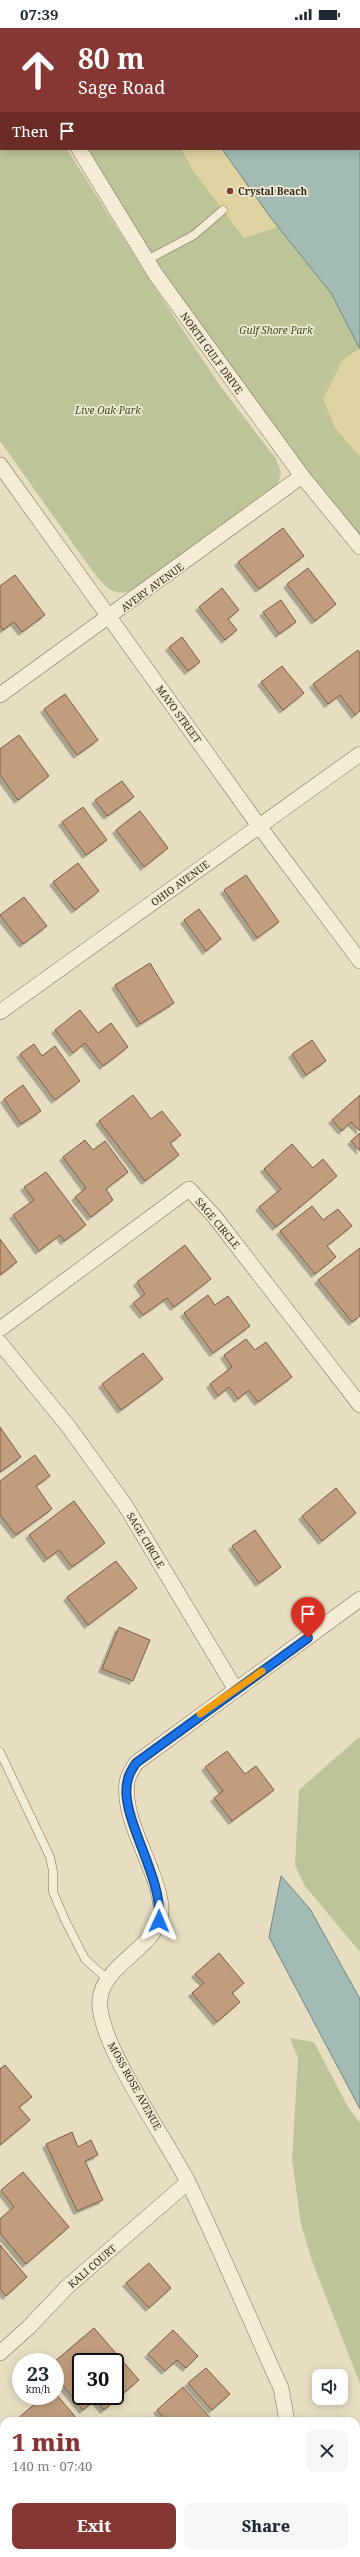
<!DOCTYPE html>
<meta charset="utf-8">
<style>
body{margin:0;font-family:"Noto Serif",serif;background:#f6f6f7;color:#1f2937;height:100vh;display:flex;flex-direction:column;font-size:15px;white-space:nowrap}
*{box-sizing:border-box;margin:0}
p{font-size:13px;color:#747a83}
.icon{flex:none;width:22px;height:22px;fill:none;stroke:currentColor;stroke-width:2;stroke-linecap:round;stroke-linejoin:round}
.map{position:relative;flex:1;overflow:hidden}
.details{position:absolute;left:0px;top:2389px;width:360px;height:140px;display:flex;flex-direction:column;background:#fff;border-radius:12px 12px 0 0;box-shadow:0 2px 10px #0003}
.details>*{flex:none}
.guide{position:absolute;left:0px;top:0px;width:360px;height:122px;box-shadow:0 2px 10px #0003;background:#863733;color:#fff;overflow:hidden}
.tools{position:absolute;left:312px;top:2341px;display:grid;gap:8px}
.tools a{display:grid;place-items:center;width:36px;height:36px;border-radius:8px;background:#fff;box-shadow:0 2px 10px #0003;font-size:20px}
.speed{position:absolute;left:12px;top:2325px;display:flex;gap:8px;font-size:20px;font-weight:700;text-align:center}
.speed>*{display:grid;place-content:center;width:52px;height:52px;border-radius:50%;background:#fff;box-shadow:0 2px 10px #0003;line-height:1}
.speed small{font-size:10px;font-weight:400}
.speed .limit{border:2px solid #111;border-radius:6px;background:#fff;color:#111}
.pin{position:absolute;display:grid;place-items:center;width:34px;height:34px;color:#fff;margin:-41px -17px;border-radius:50% 50% 50% 0;rotate:-45deg;box-shadow:0 0 4px #0007}
.pin .icon{rotate:45deg}
.me{position:absolute;width:44px;margin:-22px;rotate:1deg;stroke-linejoin:round;filter:drop-shadow(0 0 3px #0008)}
.turn{display:flex;align-items:center;gap:14px;height:84px;padding:0 12px;font-size:18px}
.turn .icon{width:52px;height:52px;stroke-width:2.5}
.turn b{display:block;font-size:28px;line-height:34px}
.then{display:flex;align-items:center;height:38px;padding:0 12px;background:#0003;gap:8px;font-size:15px}
.round{display:grid;place-items:center;flex:none;width:42px;height:42px;border-radius:8px;background:#f6f6f7}
.summary{display:flex;align-items:center;justify-content:space-between;height:68px;padding:0 12px}
h1{font-size:24px;font-weight:800;line-height:30px;color:#863733}
.cta{display:flex;gap:8px;margin-top:auto;padding:8px 12px}
.cta a{flex:1;height:46px;border-radius:8px;background:#863733;color:#fff;font-size:16px;font-weight:800;line-height:46px;text-align:center}
.cta a+a{background:#f6f6f7;color:#1f2937}
.status{display:flex;justify-content:space-between;align-items:center;height:28px;padding:0 20px;background:#fff;direction:ltr}
.status svg{height:11px;fill:currentColor}
.map>svg:first-child{display:block}
</style>
<div class="status"><b>07:39</b><svg viewBox="0 0 49 12"><path d="M0 12V9h3v3zM5 12V6h3v6zM10 12V3h3v9zM15 12V0h3v12zM26 1h20v11H26zM47 4h2v5h-2z"/></svg></div>
<div class="map">
<svg width="360" height="2529" viewBox="0 0 360 2529">
<defs>
<filter id="shadow"><feDropShadow dx="-3.5" dy="3.5" stdDeviation="0" flood-color="#0004"/></filter>
</defs>
<rect width="100%" height="100%" fill="#e7dec2"/>
<!-- green -->
<g fill="#bcc498">
<path d="M0 82 1 121H67L151 254 221 359 276 431 281 444 278 457 142 559C118 568 113 567 96 548L0 413Z"/>
<path d="M79 121H222L271 190 331 265 360 321V522L302 448Z"/>
<path d="M358 1710H360V1924L305 1858 295 1837 299 1762Z"/>
<path d="M290 2010 314 2014 348 2079 360 2095V2356L312 2233 301 2196 292 2132 298 2030Z"/>
<path d="M360 2493V2529H284L288 2525H356V2494Z"/>
</g>
<!-- sand -->
<g fill="#e0d3a2">
<path d="M181 121H222L278 199 244 210 194 144Z"/>
<path d="M360 320V429L335 400 323 371 342 333Z"/>
</g>
<!-- water -->
<g fill="#a4bbb5" stroke="#6c8782">
<path d="M167 0H360V321L331 265 271 190 222 121H359V1Z"/>
<path d="M281 1848 310 1881 360 1971V2081L269 1909Z"/>
</g>
<!-- building -->
<g fill="#c19d7d" stroke="#7b5d45" fill-rule="evenodd" filter="url(#shadow)">
<path d="M283 500 304 528 259 561 238 534Z"/>
<path d="M308 540 336 576 315 593 287 556Z"/>
<path d="M15 547 45 587 22 604 14 594 3 602 0 598V558Z"/>
<path d="M222 560 239 582 228 591 237 602 225 612 199 579Z"/>
<path d="M281 572 296 594 279 606 263 584Z"/>
<path d="M182 609 200 634 188 643 169 619Z"/>
<path d="M358 622 360 625V683L355 687 340 667 328 676 313 656Z"/>
<path d="M282 638 304 665 283 682 261 654Z"/>
<path d="M65 666 98 712 77 727 44 681Z"/>
<path d="M19 707 49 748 18 772 0 747V721Z"/>
<path d="M122 753 134 769 107 788 95 772Z"/>
<path d="M83 779 107 812 86 827 62 794Z"/>
<path d="M140 783 168 820 144 839 116 802Z"/>
<path d="M78 835 99 863 75 882 53 854Z"/>
<path d="M246 847 279 894 257 910 224 862Z"/>
<path d="M24 869 47 898 23 916 0 887Z"/>
<path d="M199 881 221 911 206 923 184 892Z"/>
<path d="M150 935 174 975 140 996 115 957Z"/>
<path d="M80 982 98 1005 111 995 128 1019 103 1038 85 1015 73 1025 55 1002Z"/>
<path d="M312 1012 326 1033 306 1047 292 1026Z"/>
<path d="M34 1016 42 1028 55 1018 80 1053 55 1072 20 1026Z"/>
<path d="M23 1057 41 1083 21 1096 4 1071Z"/>
<path d="M133 1067 151 1091 162 1083 181 1107 170 1115 179 1127 145 1153 99 1093Z"/>
<path d="M360 1067V1103L351 1094 342 1103 332 1092Z"/>
<path d="M360 1105V1123L351 1113Z"/>
<path d="M85 1112 93 1122 105 1113 128 1144 106 1161 113 1172 91 1189 75 1169 86 1160 63 1129Z"/>
<path d="M292 1116 313 1140 323 1131 337 1148 276 1199 259 1179 281 1161 264 1141Z"/>
<path d="M46 1144 86 1197 64 1213 60 1207 39 1223 13 1187 34 1172 24 1159Z"/>
<path d="M312 1178 323 1192 338 1181 352 1198 327 1218 336 1229 315 1246 280 1203Z"/>
<path d="M0 1211 17 1234 0 1247Z"/>
<path d="M185 1217 211 1251 174 1279 167 1270 143 1287 133 1275 145 1266 137 1254Z"/>
<path d="M360 1220V1288L352 1294 318 1252Z"/>
<path d="M208 1267 215 1277 228 1268 250 1298 213 1325 184 1285Z"/>
<path d="M246 1311 255 1322 266 1314 292 1349 258 1374 249 1362 238 1371 229 1359 218 1368 210 1356 232 1339 224 1327Z"/>
<path d="M143 1325 163 1351 121 1382 102 1356Z"/>
<path d="M0 1399 21 1429 0 1444Z"/>
<path d="M35 1427 50 1448 36 1458 52 1481 16 1507 0 1487V1453Z"/>
<path d="M336 1460 356 1485 322 1513 302 1488Z"/>
<path d="M74 1473 105 1515 72 1539 59 1522 47 1531 29 1507Z"/>
<path d="M255 1502 281 1539 259 1555 232 1518Z"/>
<path d="M116 1533 137 1560 88 1597 67 1569Z"/>
<path d="M119 1599 150 1612 133 1653 102 1641Z"/>
<path d="M227 1723 245 1746 256 1738 274 1762 232 1793 214 1770 223 1763 205 1739Z"/>
<path d="M219 1925 244 1955 232 1965 240 1974 217 1994 192 1965 204 1955 195 1946Z"/>
<path d="M5 2037 32 2069 19 2079 30 2092 0 2117V2041Z"/>
<path d="M72 2104 78 2119 91 2112 98 2127 85 2133 103 2172 77 2183 46 2116Z"/>
<path d="M23 2144 69 2199 26 2236 0 2205V2191L14 2179 1 2162Z"/>
<path d="M0 2217 27 2249 6 2268 0 2261Z"/>
<path d="M149 2235 171 2260 149 2280 126 2255Z"/>
<path d="M94 2300 139 2352 104 2382 95 2372 83 2382 55 2348 54 2334ZM81 2334H115V2368H81Z"/>
<path d="M173 2302 198 2328 186 2340 177 2332 165 2343 148 2326Z"/>
<path d="M206 2340 230 2366 212 2382 188 2355Z"/>
<path d="M183 2359 213 2393H167L157 2382Z"/>
<path d="M55 2365 79 2393H15L44 2368H55Z"/>
<path d="M3 2408 4 2470 0 2473V2410Z"/>
<path d="M59 2525H98L93 2529H63Z"/>
</g>
<g fill="none" stroke-linecap="round" stroke-linejoin="round">
<!-- service casing -->
<g stroke="#7f705c" stroke-width="9">
<g id="service">
<path d="M147 232 194 207 223 182"/>
<path d="M0 1724 50 1829 53 1843V1864L65 1892 85 1931 106 1950"/>
</g>
</g>
<!-- minor casing -->
<g stroke="#7f705c" stroke-width="16">
<g id="minor">
<path d="M49 0V1"/>
<path d="M79 121 156 247 302 448 360 519"/>
<path d="M0 437 259 798 360 933"/>
<path d="M0 667 302 448"/>
<path d="M0 984 360 726"/>
<path d="M0 1301 189 1161 214 1188 360 1377"/>
<path d="M0 1315 68 1398 125 1477 236 1662"/>
<path d="M0 2325 29 2299 67 2259 188 2154"/>
<path d="M287 2393 281 2360C250 2292 221 2223 189 2156 169 2115 95 2012 100 1971 104 1933 165 1917 161 1878 156 1837 122 1794 127 1754 128 1747 133 1740 136 1735L360 1571"/>
<path d="M158 2529 163 2525"/>
</g>
</g>
<!-- tertiary casing -->
<g stroke="#7f705c" stroke-width="20">
<path id="tertiary" d="M0 68 1 67"/>
</g>
<!-- service -->
<use href="#service" stroke="#f4ecd4" stroke-width="8"/>
<!-- minor -->
<use href="#minor" stroke="#f4ecd4" stroke-width="15"/>
<!-- tertiary -->
<use href="#tertiary" stroke="#f4ecd4" stroke-width="19"/>
</g>
<g fill="none" stroke-linecap="round" stroke-linejoin="round">
<!-- route casing -->
<g stroke="#114b97" stroke-width="10">
<path id="route" d="M159 1893C164 1848 117 1786 128 1751 129 1745 133 1740 136 1735L308 1610"/>
</g>
<!-- route -->
<use href="#route" stroke="#1a73e8" stroke-width="7"/>
<!-- slow -->
<path stroke="#f59e0b" stroke-width="7" d="M200 1686 262 1643"/>
</g>
<!-- markers -->
<circle fill="#863733" stroke="#f0e9d1" stroke-width="1.5" cx="230" cy="163" r="4"/>
<g text-anchor="middle" dominant-baseline="central" stroke-width="3.5" stroke-linejoin="round" paint-order="stroke">
<!-- poi labels -->
<g font-size="10" font-weight="bold" fill="#31281e" stroke="#f0e9d1" text-anchor="start">
<text x="238" y="163">Crystal Beach</text>
</g>
<!-- park labels -->
<g font-size="10" font-style="italic" fill="#404b27" stroke="#f0e9d1">
<text x="276" y="302">Gulf Shore Park</text>
<text x="108" y="382">Live Oak Park</text>
</g>
<!-- street labels -->
<g font-size="10" fill="#31281e" stroke="#f0e9d1">
<text transform="translate(212 325) rotate(54)">NORTH GULF DRIVE</text>
<text transform="translate(152 559) rotate(-36)">AVERY AVENUE</text>
<text transform="translate(179 686) rotate(54)">MAYO STREET</text>
<text transform="translate(180 855) rotate(-36)">OHIO AVENUE</text>
<text transform="translate(218 1195) rotate(50)">SAGE CIRCLE</text>
<text transform="translate(146 1512) rotate(59)">SAGE CIRCLE</text>
<text transform="translate(135 2058) rotate(61)">MOSS ROSE AVENUE</text>
<text transform="translate(92 2238) rotate(-41)">KALI COURT</text>
</g>
</g>
</svg>
<div class="tools">
<a><svg class="icon" aria-label="sound" viewBox="0 0 24 24"><path d="M4 9h4l5-4v14l-5-4H4zM17 9q2 3 0 6"/></svg></a>
</div>
<div class="speed"><div>23<small>km/h</small></div><div class="limit">30</div></div>
<div class="pin" style="left:308px;top:1610px;background:#d93025"><svg class="icon" aria-label="arrive" viewBox="0 0 24 24"><path d="M6 21V4h12l-3 4 3 4H6"/></svg></div>
<svg class="me" style="left:159px;top:1893px" viewBox="-20 -20 40 40"><path d="M0-17L14 15 0 8-14 15z" fill="#1a73e8" stroke="#fff" stroke-width="4"/></svg>
<div class="guide">
<div class="turn"><svg class="icon" aria-label="ahead" viewBox="0 0 24 24"><path d="M12 20V5M6 11l6-6 6 6"/></svg><div><b>80 m</b>Sage Road</div></div>
<div class="then">Then<svg class="icon" aria-label="arrive" viewBox="0 0 24 24"><path d="M6 21V4h12l-3 4 3 4H6"/></svg></div>
</div>
<section class="details">
<div class="summary"><div><h1>1 min</h1><p>140 m · 07:40</p></div><a class="round"><svg class="icon" aria-label="close" viewBox="0 0 24 24"><path d="M6 6l12 12M18 6L6 18"/></svg></a></div>
<div class="cta"><a>Exit</a><a>Share</a></div>
</section>
</div>
